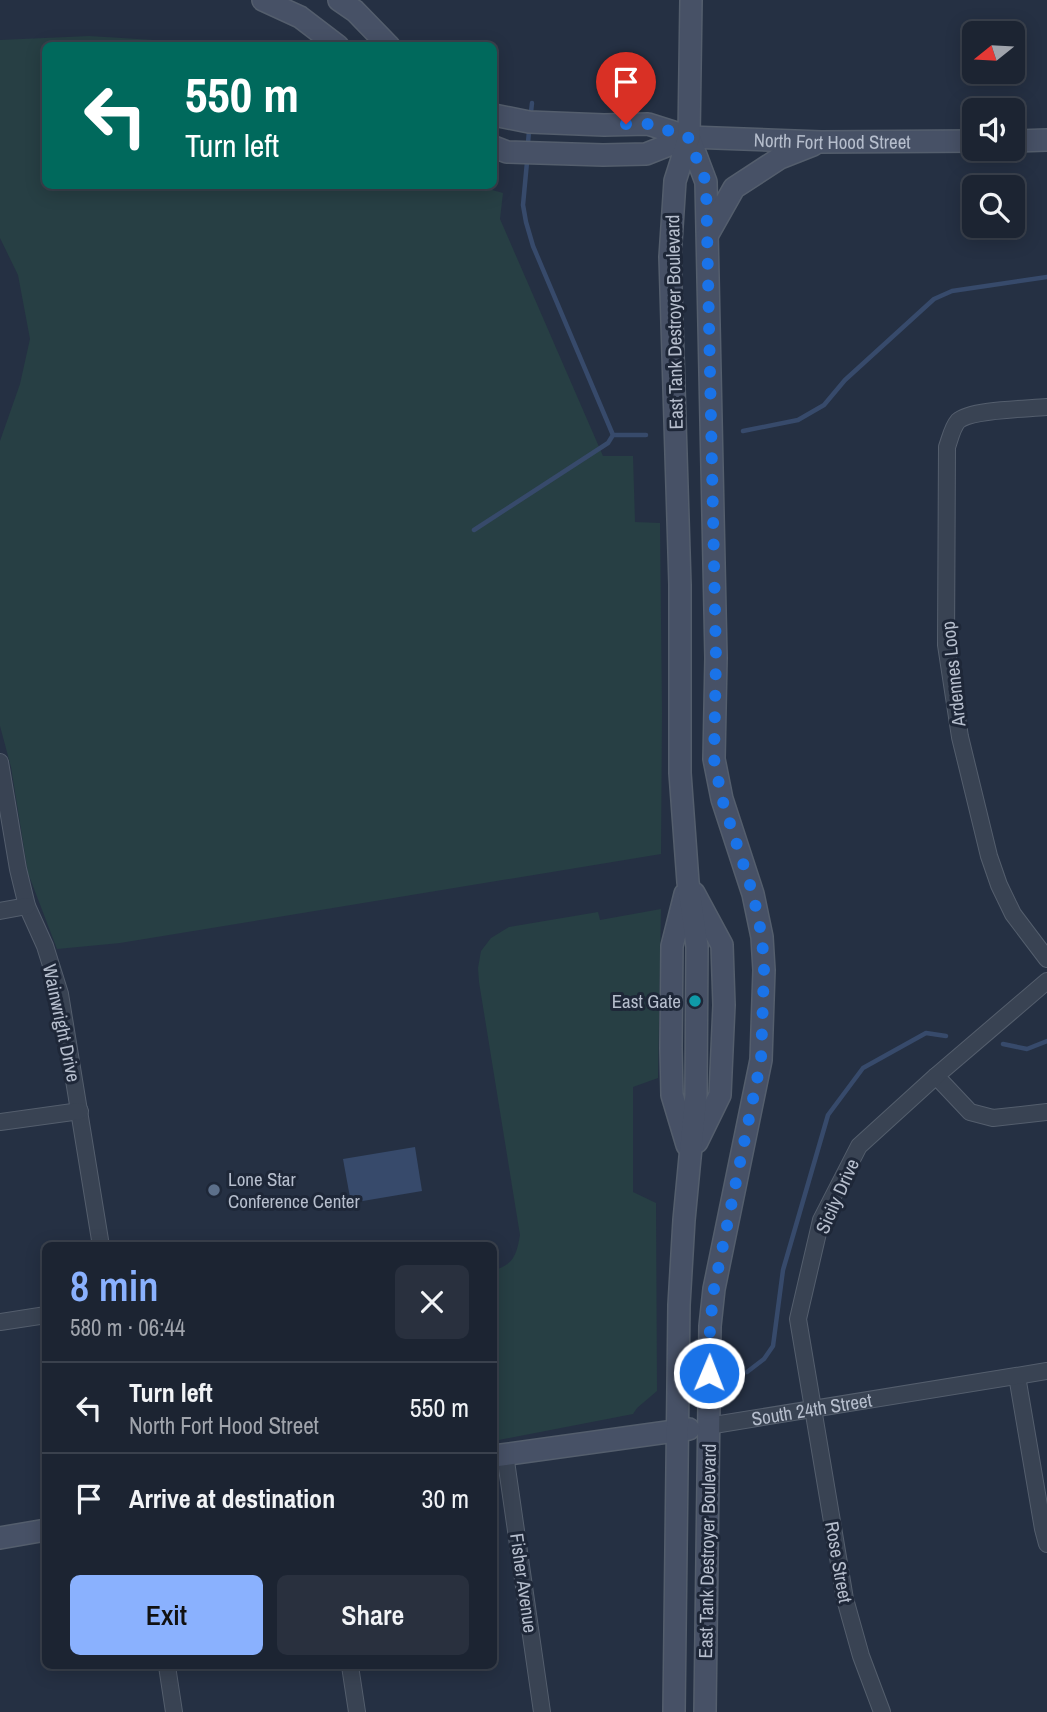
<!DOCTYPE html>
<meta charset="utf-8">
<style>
body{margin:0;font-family:"Archivo Narrow",sans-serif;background:#29303e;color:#f1f3f6;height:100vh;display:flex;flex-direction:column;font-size:26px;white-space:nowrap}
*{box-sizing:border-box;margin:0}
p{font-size:23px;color:#a0a4ac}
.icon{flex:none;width:38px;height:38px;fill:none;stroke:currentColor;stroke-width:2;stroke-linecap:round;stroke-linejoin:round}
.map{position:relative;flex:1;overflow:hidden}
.drawer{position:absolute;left:42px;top:1242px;width:455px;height:427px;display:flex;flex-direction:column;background:#1c2432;border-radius:10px;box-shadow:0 4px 18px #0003,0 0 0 2px #3a414d}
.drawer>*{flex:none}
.banner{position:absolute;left:42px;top:42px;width:455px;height:147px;border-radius:10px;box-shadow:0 4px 18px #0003,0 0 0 2px #3a414d;background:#00695c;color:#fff;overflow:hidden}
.needle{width:46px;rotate:252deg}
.controls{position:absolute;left:962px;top:21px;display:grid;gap:14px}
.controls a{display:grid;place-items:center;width:63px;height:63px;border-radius:10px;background:#1c2432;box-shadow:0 4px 18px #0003,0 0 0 2px #3a414d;font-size:35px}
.pin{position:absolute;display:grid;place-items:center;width:60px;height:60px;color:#fff;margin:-72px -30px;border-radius:50% 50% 50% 0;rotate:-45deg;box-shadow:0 0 7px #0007}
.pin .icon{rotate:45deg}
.me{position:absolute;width:77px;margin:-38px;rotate:1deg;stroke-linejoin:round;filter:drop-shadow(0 0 5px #0008)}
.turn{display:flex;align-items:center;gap:24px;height:147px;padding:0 28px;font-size:32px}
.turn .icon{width:91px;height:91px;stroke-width:2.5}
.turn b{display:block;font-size:49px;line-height:60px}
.round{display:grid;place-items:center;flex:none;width:74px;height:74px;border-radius:10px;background:#29303e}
.head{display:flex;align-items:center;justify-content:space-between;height:119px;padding:0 28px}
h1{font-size:42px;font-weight:600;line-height:52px;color:#8ab1fe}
.action{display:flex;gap:14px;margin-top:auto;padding:14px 28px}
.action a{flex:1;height:80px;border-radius:10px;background:#8ab1fe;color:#111;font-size:28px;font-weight:600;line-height:80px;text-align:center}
.action a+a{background:#29303e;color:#f1f3f6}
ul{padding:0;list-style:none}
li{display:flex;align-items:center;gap:21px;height:91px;padding:0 28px;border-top:2px solid #3a414d}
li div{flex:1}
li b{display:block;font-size:26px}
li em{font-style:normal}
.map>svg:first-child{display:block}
</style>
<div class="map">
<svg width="1047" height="1712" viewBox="0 0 1047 1712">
<rect width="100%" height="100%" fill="#253043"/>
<!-- green -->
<g fill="#273f44">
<path d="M89 36 187 42 209 45 46 46V186H478L503 193 500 219 603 456H633L635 522 660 523 662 713 661 854 120 943 57 949 28 873 11 767 0 726V441L20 384 30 339 18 275 0 238V40Z"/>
<path d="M661 909 658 1078 633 1087V1192L656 1203 657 1391 637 1408 633 1414 499 1440 494 1408V1270C514 1265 517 1253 520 1235L479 982 478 968 481 951 491 938 509 927 598 912 600 920Z"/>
</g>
<!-- water -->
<path fill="#374a6b" d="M415 1147 422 1191 351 1203 343 1159Z"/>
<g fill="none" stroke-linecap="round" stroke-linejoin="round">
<!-- stream -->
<g stroke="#374a6b" stroke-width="4.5">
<path d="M531 112 532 103"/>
<path d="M528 143 529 131"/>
<path d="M527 162 523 205 526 222 533 246 613 435H646"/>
<path d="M743 431 798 420 824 405 845 380 934 299 952 291 1047 277"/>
<path d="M474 530 608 443 613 435"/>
<path d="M1003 1044 1027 1049 1047 1041"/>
<path d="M747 1372 764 1359 773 1346 783 1270 828 1115 863 1068 926 1033 946 1036"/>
</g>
<!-- street casing -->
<g stroke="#545e6d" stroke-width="18">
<g id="street">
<path d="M1047 407C1028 409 971 409 958 421 952 428 950 439 947 447L946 645 960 737 989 856 999 885 1013 914 1047 959"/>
<path d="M0 762 18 869 27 906 45 946 60 994 101 1246"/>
<path d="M0 911 27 906"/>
<path d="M936 1076 970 1112 993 1118 1047 1112"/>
<path d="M0 1122 80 1111"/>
<path d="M0 1322 46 1315"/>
<path d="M1017 1376 1043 1529 1047 1544"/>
<path id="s1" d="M708 1426 1047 1371"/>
<path d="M505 1454 542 1712"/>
<path d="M167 1666 174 1712"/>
<path d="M350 1666 357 1712"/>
<path d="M882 1712 861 1656 845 1599 798 1319 821 1220 859 1146 936 1076 1047 981"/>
</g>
</g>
<!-- secondary casing -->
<g stroke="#545e6d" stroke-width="24">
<g id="secondary">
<path d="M263 0 300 17 338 46"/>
<path d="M339 0 355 11 389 46"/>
<path id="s2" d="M494 115 529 122 604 125 648 124 689 137 821 142 975 141"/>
<path d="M689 137 706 182 716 658 714 759 722 799 753 894 762 937 764 970 761 1060 714 1289 710 1326 705 1712"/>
<path d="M1013 141 1047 140"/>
<path d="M494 147 507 152 603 155 646 154 689 137"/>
<path d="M708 234 734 188 780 158 813 145"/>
<path d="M694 893 722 945 724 1005 720 1095 697 1142"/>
<path d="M685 894 672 946 671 1048 672 1095 687 1145"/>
<path d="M494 1456 689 1429"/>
<path d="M0 1538 46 1530"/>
<path d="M674 1712 679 1305 684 1220 696 1095 697 946 688 882 680 773V585L670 257 675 181 689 137 691 0"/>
</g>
</g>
<!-- street -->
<use href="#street" stroke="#394353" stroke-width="16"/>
<!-- secondary -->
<use href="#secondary" stroke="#475166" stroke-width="21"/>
</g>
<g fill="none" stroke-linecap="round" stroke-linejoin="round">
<!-- route -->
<path stroke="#1a73e8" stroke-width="12" stroke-dasharray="0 21.6" d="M626 124H648L688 137 706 182 716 658 714 759 722 799 753 894 762 937 764 970 761 1060 714 1289 710 1326 709 1373"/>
</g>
<!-- markers -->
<circle fill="#0f9aa8" stroke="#1e2738" stroke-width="2.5" cx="695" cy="1001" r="7"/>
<circle fill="#5c6f8a" stroke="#1e2738" stroke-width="2.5" cx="214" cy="1190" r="7"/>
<g text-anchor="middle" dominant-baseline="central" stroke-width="6" stroke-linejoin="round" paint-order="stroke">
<!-- street labels -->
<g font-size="19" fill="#b6becd" stroke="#1e2738">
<text stroke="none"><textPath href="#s2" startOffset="341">North Fort Hood Street</textPath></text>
<text transform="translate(674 322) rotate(-91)">East Tank Destroyer Boulevard</text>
<text transform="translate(953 674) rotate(-96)">Ardennes Loop</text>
<text transform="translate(62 1023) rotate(78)">Wainwright Drive</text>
<text transform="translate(837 1196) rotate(-66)">Sicily Drive</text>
<text stroke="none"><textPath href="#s1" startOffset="105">South 24th Street</textPath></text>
<text transform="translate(707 1551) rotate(-89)">East Tank Destroyer Boulevard</text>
<text transform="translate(839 1562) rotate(80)">Rose Street</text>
<text transform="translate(524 1583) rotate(82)">Fisher Avenue</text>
</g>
<!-- poi labels -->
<g font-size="19" fill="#b6becd" stroke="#1e2738" text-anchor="end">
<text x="681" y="1001">East Gate</text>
<text x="228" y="1179" text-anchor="start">Lone Star<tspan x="228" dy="22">Conference Center</tspan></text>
</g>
</g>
</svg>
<div class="controls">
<a><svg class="needle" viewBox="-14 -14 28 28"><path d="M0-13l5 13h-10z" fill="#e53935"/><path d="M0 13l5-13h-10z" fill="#a0a4ac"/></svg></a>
<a><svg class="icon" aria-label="sound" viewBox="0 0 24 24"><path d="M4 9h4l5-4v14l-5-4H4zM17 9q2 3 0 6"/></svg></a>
<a><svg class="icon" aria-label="search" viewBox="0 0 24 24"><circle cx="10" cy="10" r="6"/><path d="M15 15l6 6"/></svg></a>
</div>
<div class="pin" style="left:626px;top:124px;background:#d93025"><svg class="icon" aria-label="arrive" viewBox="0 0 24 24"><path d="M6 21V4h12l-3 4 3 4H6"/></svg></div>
<svg class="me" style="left:709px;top:1373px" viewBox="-20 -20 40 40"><circle r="17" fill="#1a73e8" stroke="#fff" stroke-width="3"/><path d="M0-11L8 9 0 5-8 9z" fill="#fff"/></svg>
<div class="banner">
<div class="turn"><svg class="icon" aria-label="left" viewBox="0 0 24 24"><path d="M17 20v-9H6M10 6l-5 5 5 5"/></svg><div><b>550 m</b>Turn left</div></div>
</div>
<section class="drawer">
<div class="head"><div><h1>8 min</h1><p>580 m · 06:44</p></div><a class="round"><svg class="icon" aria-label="close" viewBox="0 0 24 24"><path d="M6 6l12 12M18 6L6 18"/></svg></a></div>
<ul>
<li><svg class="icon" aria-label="left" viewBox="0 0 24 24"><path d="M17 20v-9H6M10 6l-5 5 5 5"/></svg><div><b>Turn left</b><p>North Fort Hood Street</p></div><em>550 m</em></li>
<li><svg class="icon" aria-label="arrive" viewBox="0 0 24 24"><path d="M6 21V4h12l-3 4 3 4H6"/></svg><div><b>Arrive at destination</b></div><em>30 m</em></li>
</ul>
<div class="action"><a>Exit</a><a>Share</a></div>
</section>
</div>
